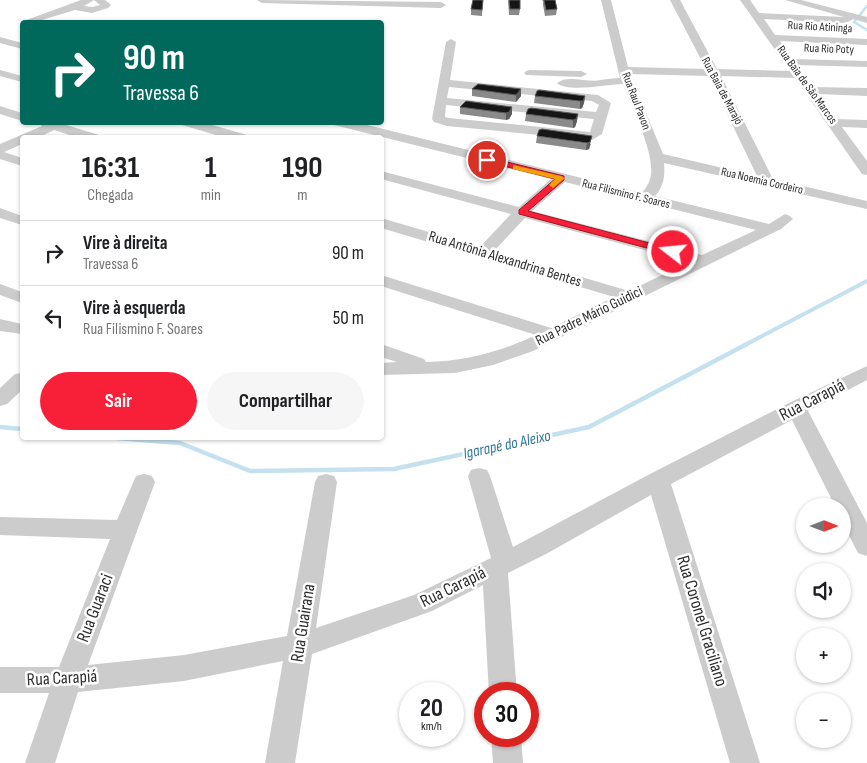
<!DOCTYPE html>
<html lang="pt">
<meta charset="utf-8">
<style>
body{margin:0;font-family:"Sofia Sans Condensed",sans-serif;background:#f6f6f6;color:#202124;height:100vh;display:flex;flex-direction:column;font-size:19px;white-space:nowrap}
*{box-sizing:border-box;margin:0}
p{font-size:16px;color:#757577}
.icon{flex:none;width:28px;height:28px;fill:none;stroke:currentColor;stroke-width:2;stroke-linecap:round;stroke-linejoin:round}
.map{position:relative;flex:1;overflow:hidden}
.panel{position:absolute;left:20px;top:135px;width:364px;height:305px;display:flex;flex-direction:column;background:#fff;border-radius:5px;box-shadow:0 1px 4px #0004}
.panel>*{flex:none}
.top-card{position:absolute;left:20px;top:20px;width:364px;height:105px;border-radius:5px;box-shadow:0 1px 4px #0004;background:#00695c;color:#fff;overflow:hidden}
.needle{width:32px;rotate:90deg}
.controls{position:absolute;left:796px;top:498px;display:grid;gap:10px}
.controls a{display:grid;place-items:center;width:55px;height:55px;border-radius:50%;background:#fff;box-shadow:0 1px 4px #0004;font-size:25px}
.speed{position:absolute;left:399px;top:682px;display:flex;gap:10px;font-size:25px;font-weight:700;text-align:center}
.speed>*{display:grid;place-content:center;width:65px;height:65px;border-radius:50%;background:#fff;box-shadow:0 1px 4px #0004;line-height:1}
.speed small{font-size:12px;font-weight:400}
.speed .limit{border:8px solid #d22;background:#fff;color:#111}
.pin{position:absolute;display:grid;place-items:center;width:42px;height:42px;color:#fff;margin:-21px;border:2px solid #fff;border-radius:50%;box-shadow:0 1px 5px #0007}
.me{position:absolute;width:55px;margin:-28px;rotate:286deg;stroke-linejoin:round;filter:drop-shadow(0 0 4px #0008)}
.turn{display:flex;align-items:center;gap:18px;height:105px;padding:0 20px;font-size:22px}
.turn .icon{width:65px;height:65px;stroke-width:2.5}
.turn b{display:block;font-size:35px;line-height:42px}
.eta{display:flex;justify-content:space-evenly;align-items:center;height:85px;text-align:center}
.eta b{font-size:30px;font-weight:700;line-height:35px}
.button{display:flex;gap:10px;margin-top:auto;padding:10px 20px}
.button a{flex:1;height:58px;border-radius:30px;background:#f72038;color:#fff;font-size:20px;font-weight:700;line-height:58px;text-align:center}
.button a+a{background:#f6f6f6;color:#202124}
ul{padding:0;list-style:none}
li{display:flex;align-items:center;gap:15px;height:65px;padding:0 20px;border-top:1px solid #e0e0e0}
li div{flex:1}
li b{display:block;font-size:19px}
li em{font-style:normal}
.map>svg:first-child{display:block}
</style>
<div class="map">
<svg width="867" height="763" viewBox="0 0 867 763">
<rect width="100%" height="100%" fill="#fff"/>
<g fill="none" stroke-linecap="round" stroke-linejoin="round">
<!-- stream-far2 -->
<path stroke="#c5e1ef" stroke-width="2.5" d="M867 6 854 22 867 30"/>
<!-- stream-far1 -->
<path stroke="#c5e1ef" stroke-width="4" d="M745 345 867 281"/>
<!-- stream -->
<g stroke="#c5e1ef" stroke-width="4.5">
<path d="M0 427 22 429"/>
<path d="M117 438 180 443 250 471 394 469 589 427 747 344"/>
</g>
<!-- minor -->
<g fill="#ccc" fill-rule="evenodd">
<path d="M81 0H94L84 6 92 7 100 5 94 0H105L111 5 108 8 92 13 75 10 35 22 22 24 21 22Z"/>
<path d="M257 0 441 2 446 5 441 8 262 3Z"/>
<path d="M601 0H611L628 67 706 69 670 0H680L717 69 790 71 740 0H750L759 13 844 17 785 0H801L867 17V23L853 19 846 23 764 19 775 35 867 39V45H865L780 41 792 59 867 61V67L797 65 813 87 867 88V96L818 94 836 119 867 120V128L842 127 867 161V175L862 174 795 78 721 76 773 179 867 201V209L664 163C665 176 664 186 655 196L769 224 785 214 790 216 793 219 781 229 533 351 493 365 455 373 381 375V363L397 362 381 357V344L424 359 426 362C465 361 500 352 536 335L381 286V275L551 328 614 297 381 228V218L480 247 511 214 381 179V171L519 207 551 179 334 125 332 122H355L642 193C646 188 650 182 651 175 654 152 632 107 623 84 609 84 567 93 557 83 567 74 588 83 601 80 608 79 613 78 620 78ZM630 74 709 76 757 176 663 154ZM565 182 756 230 702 255 532 211ZM525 218 689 262 629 291 494 251Z"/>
<path d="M0 37 22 43V49L0 43Z"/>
<path d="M451 39 456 42 450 80 598 95 611 103 602 134 592 140 447 126 434 122 432 119 446 42ZM449 87 592 101 599 105 596 112 447 98ZM446 105 594 119 590 132 449 118 445 117Z"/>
<path d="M0 70 22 76V82L0 76Z"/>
<path d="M530 70 581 71 587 74 581 77 526 75 524 73 526 71Z"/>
<path d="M0 106 22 113V121L0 114Z"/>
<path d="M37 122H64L63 124 99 135 100 138H79L54 130 38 138H22V144L4 152 22 158V166L0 159V144L42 126Z"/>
<path d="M180 122H202L247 135 248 138H226L182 125Z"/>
<path d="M0 208 22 216V225L0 218Z"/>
<path d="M0 284 22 292V303L0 295Z"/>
<path d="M0 319 22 324V334L0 331Z"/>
<path d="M867 366V380L808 411 867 523V556L858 553 842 522V506H835L792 420 671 484 760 763H730L651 495 546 554 508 573 517 694H489L483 585 432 611 312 654 295 763H265L283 661 184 681 78 692 55 763H25L49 693H0V667H59L110 539 0 535V517L117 520 136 476 144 474 152 476 155 482 88 665 184 655 287 636 315 482 318 476 326 474 334 476 337 482 316 628 414 595 491 558 468 476 471 470 479 468 487 470 490 476 513 547 650 474 789 403Z"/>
<path d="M22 373V390L7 404 0 406V388L15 374Z"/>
<path d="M491 736H521L523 763H493Z"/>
</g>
</g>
<!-- wall -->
<g fill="#8a8a8a">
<path d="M483 0 482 16 471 15V9Z"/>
<path d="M508 0 520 9 519 15H509Z"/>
<path d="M542 0H555L557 9 556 15 545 16 543 5V1Z"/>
<path d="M472 89H521V96L516 102 472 96Z"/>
<path d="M535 96H585L584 103 582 108 580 109 534 103Z"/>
<path d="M466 101 512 114 509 119 506 120 460 114V107Z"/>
<path d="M526 114H578L577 121 575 127 573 128 525 121Z"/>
<path d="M537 136 591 144 589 149 586 150 536 143Z"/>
</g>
<!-- shaded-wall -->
<g fill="#5c5c5c">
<path d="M521 89V96L516 102V95Z"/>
<path d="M585 96 584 103 582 108 580 109V101Z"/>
<path d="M512 107V114L509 119 506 120V113Z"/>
<path d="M578 114 577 121 575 127 573 128V120Z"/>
<path d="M592 136 589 149 586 150 587 143Z"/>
</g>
<!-- building -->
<g fill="#161616" stroke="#5c5c5c">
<path d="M473 0H483L482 10 471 9Z"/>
<path d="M509 0H520V9H510Z"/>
<path d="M544 0H555L557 9 546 10Z"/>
<path d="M478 84 521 89 516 95 472 89Z"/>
<path d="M539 90 585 96 583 101H580L535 96 537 91Z"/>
<path d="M466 101 512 107 509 112 506 113 460 107Z"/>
<path d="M531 108 578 114 576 119 573 120 526 114 528 109Z"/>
<path d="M542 129 592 136 590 142 587 143 537 136 539 130Z"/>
</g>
<!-- route -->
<path fill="#f72038" stroke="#a11524" d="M487 157 564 176V180L528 211 676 250 678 252 673 255 519 214V210L555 179 484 161 483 160Z"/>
<!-- slow -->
<path fill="#f59e0b" d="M513 165 561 176 565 178 553 188 549 185 555 179 513 169Z"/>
<g text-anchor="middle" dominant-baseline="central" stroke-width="5" stroke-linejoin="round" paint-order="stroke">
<!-- far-street labels -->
<g font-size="12" fill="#2f2f2f" stroke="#fff">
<text transform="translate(820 27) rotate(3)">Rua Rio Atininga</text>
<text transform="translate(829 49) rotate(2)">Rua Rio Poty</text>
<text transform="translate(807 85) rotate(54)">Rua Baia de São Marcos</text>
<text transform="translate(722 91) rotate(62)">Rua Baia de Marajó</text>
<text transform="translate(636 101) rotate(69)">Rua Raul Pavon</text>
<text transform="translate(762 181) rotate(13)">Rua Noemia Cordeiro</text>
<text transform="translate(626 194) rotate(14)">Rua Filismino F. Soares</text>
</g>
<!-- street labels -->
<g font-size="15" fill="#2f2f2f" stroke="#fff">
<text transform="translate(505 259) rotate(17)">Rua Antônia Alexandrina Bentes</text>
<text transform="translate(589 316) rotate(-26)">Rua Padre Mário Guidici</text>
</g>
<!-- water labels -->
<g font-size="16" font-style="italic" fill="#347699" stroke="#fff">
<text transform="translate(507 445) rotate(-12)">Igarapé do Aleixo</text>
</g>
<!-- near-street labels -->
<g font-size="18" fill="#2f2f2f" stroke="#fff">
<text transform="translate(812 400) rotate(-27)">Rua Carapiá</text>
<text transform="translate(453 587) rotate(-26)">Rua Carapiá</text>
<text transform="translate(95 608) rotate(-69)">Rua Guaraci</text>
<text transform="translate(702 621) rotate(73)">Rua Coronel Graciliano</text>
<text transform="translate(303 623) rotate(-81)">Rua Guairana</text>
<text transform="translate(62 678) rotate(-3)">Rua Carapiá</text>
</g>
</g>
</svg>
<div class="controls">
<a><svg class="needle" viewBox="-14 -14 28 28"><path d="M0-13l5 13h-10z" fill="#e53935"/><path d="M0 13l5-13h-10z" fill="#757577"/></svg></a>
<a><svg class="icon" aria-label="sound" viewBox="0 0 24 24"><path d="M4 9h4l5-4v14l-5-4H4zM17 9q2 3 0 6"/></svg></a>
<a>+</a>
<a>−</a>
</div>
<div class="speed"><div>20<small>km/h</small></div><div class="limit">30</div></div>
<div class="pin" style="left:487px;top:160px;background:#d93025"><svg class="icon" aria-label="arrive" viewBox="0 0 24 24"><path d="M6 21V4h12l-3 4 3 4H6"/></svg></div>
<svg class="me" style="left:673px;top:252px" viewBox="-20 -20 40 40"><circle r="17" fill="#f72038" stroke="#fff" stroke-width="3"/><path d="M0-11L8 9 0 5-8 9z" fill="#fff"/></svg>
<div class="top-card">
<div class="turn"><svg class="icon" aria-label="right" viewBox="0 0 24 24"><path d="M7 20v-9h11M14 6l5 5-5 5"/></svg><div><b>90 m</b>Travessa 6</div></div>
</div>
<section class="panel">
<div class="eta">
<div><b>16:31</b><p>Chegada</p></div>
<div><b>1</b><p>min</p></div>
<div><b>190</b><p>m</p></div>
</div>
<ul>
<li><svg class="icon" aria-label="right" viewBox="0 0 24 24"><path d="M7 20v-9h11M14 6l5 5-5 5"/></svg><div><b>Vire à direita</b><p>Travessa 6</p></div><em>90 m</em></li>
<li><svg class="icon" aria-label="left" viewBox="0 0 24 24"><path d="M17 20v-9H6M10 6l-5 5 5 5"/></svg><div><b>Vire à esquerda</b><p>Rua Filismino F. Soares</p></div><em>50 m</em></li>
</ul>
<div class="button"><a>Sair</a><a>Compartilhar</a></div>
</section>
</div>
